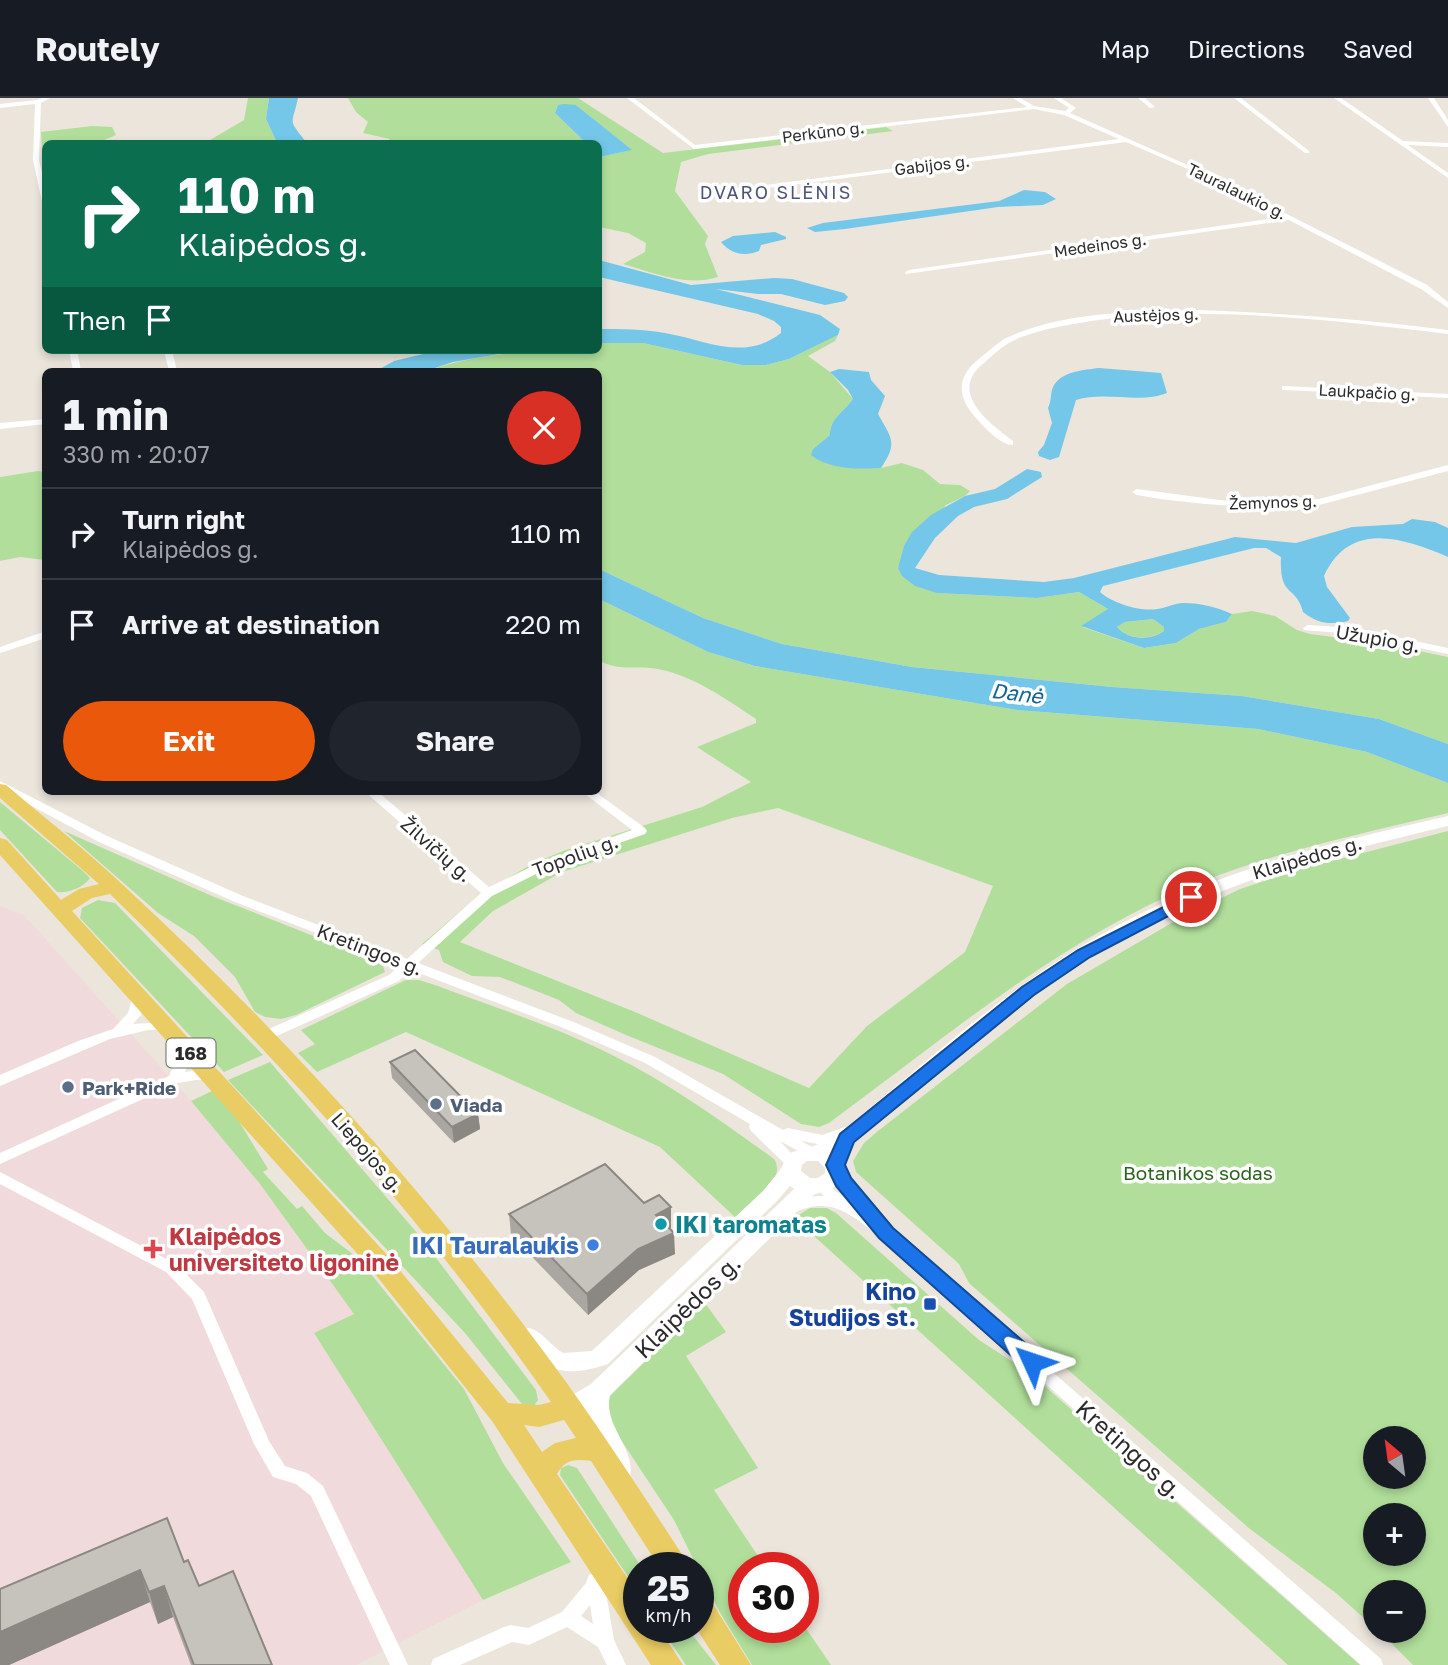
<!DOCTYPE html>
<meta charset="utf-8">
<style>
body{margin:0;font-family:"Golos Text",sans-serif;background:#20242c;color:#f1f3f6;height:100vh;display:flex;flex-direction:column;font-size:26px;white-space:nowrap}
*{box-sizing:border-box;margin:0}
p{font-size:23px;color:#9ea1a6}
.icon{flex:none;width:38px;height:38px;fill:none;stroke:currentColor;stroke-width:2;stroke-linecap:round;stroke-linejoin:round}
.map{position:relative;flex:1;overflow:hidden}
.drawer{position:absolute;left:42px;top:270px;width:560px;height:427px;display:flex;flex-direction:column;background:#171b24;border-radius:10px;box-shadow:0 4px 10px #0003}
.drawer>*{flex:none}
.guide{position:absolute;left:42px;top:42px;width:560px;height:214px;border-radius:10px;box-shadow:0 4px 10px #0003;background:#0b6e4f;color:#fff;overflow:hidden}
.needle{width:46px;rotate:331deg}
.tools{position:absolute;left:1363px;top:1328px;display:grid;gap:14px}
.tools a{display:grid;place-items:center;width:63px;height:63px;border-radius:50%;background:#171b24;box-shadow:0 4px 10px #0003;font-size:35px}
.speed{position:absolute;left:623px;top:1454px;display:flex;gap:14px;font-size:35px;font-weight:700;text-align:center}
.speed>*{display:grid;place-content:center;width:91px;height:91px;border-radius:50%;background:#171b24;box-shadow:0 4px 10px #0003;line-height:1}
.speed small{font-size:18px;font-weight:400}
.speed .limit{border:10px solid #d22;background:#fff;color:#111}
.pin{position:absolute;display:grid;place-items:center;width:60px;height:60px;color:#fff;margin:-30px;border:4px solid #fff;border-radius:50%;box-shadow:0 2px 7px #0007}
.me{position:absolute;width:77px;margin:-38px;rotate:312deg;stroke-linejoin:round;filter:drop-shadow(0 0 5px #0008)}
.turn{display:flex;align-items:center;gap:24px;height:147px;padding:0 21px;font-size:32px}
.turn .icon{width:91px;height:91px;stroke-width:2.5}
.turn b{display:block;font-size:49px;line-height:60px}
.then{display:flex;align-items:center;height:66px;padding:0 21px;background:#0003;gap:14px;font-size:26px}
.round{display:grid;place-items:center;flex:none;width:74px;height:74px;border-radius:37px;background:#20242c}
.summary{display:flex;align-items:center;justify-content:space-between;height:119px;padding:0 21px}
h1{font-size:42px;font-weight:700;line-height:52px}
.button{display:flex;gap:14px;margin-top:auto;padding:14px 21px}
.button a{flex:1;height:80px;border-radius:42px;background:#ea580c;color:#fff;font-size:28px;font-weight:700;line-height:80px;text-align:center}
.button a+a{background:#20242c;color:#f1f3f6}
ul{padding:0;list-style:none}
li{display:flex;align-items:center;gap:21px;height:91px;padding:0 21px;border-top:2px solid #363941}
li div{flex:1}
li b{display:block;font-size:26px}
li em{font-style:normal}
header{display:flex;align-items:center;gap:42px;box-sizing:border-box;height:98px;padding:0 35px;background:#171b24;border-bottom:2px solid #363941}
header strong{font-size:33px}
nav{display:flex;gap:38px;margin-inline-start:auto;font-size:24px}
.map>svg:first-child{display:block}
</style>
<header>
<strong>Routely</strong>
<nav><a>Map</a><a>Directions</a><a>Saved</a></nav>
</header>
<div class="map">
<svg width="1448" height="1567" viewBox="0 0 1448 1567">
<rect width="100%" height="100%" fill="#ebe5dc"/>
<!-- medical -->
<path fill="#f1dadb" d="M0 808 24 817 191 1003 260 1086 354 1216 314 1235 483 1502 356 1567H0Z"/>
<!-- green -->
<g fill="#b1df9b" fill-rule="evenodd">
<path d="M248 0H269L266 21 277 45 187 46 210 42 244 22Z"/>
<path d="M348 0H578L663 55 886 29 893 33 708 56 681 64 675 93 708 138 705 146 718 179C685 189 655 175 623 166L645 154 646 145 628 135 599 129V59L631 52 576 7H558L555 15 586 45 385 46 390 41 363 35 368 24 356 14Z"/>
<path d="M92 28 112 29 116 37 97 45 46 46 45 52 42 51 41 34Z"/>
<path d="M838 237 835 243 808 258 830 274 853 301C844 314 830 320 830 337L813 351 857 371 881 370 902 365 923 372 940 386 960 387 970 393 965 398 946 407 901 462 898 470 937 495 1037 500 1079 494 1108 511 1107 514 1082 529 1144 550 1176 545 1199 531 1226 524 1232 516 1252 513 1275 518 1297 532 1310 536 1381 545 1448 559V646L1379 621 1242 598 1112 589 912 569 782 546 703 520 599 471 598 273H426C487 253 535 252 598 252L600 245H643L742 267H766L789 261Z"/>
<path d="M38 373 45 374V382L40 384 45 385V462L20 459 0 463V379Z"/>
<path d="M599 501 708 554 755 568 1017 612 1258 631 1367 654 1448 685V715C1364 735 1279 753 1198 785 1062 840 946 939 829 1025L819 1029 801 1026 723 976 626 937 576 915 559 902 500 879 472 878 443 864 439 852 422 846 481 796 532 766 563 753 702 709 751 684 697 649 756 625V621C726 601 694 578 658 571 636 567 618 574 599 562ZM778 710 993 788 965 854 867 928 809 990 635 914 460 844 493 813 562 774 732 720Z"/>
<path d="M1153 521 1164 529V533C1150 542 1128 542 1117 529L1125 524Z"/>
<path d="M0 704 83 773 90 780C83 790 69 795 57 794L0 732Z"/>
<path d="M64 733 212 798 382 865 385 874 296 917 281 921 265 919 255 914 235 879 194 838 158 815Z"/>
<path d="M1448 733V1567H1413L1379 1533H1414V1494H1376L1375 1530 1336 1495 1250 1431 969 1185 959 1166 856 1074 853 1063 864 1045 878 1033 1067 886 1175 823 1240 791 1301 771ZM1376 1340H1414V1379H1376ZM1376 1418H1414V1456H1376Z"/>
<path d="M98 802 115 805 263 957 224 974 80 820 82 810Z"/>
<path d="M406 882H419L438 888C496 910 557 929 612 957 669 985 723 1024 774 1061 788 1082 750 1108 737 1121L660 1049 406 934 317 974 298 955 315 946 301 932Z"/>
<path d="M270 964 418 1136 536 1292 538 1302 534 1308 522 1306 465 1235 228 982Z"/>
<path d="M212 993 237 1020 268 1071 263 1074 297 1111 302 1108 325 1135 358 1160 464 1291 503 1365 571 1464 483 1502 314 1235 354 1216 260 1086 191 1003Z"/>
<path d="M810 1110H827L836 1115 979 1242 1030 1275 1360 1567H1288L794 1120Z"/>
<path d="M705 1205 726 1234 686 1258 758 1370 714 1392 766 1470H744V1530H803V1526L831 1567H752L719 1513 674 1422 617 1336 605 1309 610 1298Z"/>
<path d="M568 1367 577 1370 642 1470H639V1495L560 1377 561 1370Z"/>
<path d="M661 1530H687L716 1567H686Z"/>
</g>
<!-- water -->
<g fill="#74c7e8" fill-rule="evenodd">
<path d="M269 0H298C292 28 287 20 307 45H277L266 21Z"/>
<path d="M564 6 576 7 632 52 599 59 598 46 586 45 555 15 558 7Z"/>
<path d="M1024 92 1045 94 1056 101 1043 107 998 109 845 131 815 134 807 130 823 125 999 103Z"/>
<path d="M775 134 786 139V141L761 147 759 153C744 159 731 156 721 144L733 138Z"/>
<path d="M599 162 691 187 774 180 792 181 844 195 848 199 845 203 825 207 781 196H758L716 191 820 217 840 231 838 237 789 261 766 267H742L643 245H599V231C621 231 643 231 665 235 706 242 744 264 781 235V229L774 223 758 216 599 179Z"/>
<path d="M440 252H521L453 264 426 273H376L394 263Z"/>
<path d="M1099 270 1161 275 1167 295C1140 306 1105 293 1076 302L1059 359 1050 362 1039 358 1038 354 1044 347 1052 325 1048 310C1052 302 1050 296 1053 289 1061 273 1084 272 1099 270Z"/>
<path d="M839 271 869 274 871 282 885 298 878 316C892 341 898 345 881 370 860 372 828 371 811 357L813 351 830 337C830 320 844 314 853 301L848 292 830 274Z"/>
<path d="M1027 371 1041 374 1042 379 1007 401 974 409 958 418 935 440 915 470 939 477 1044 484 1074 480 1235 439 1296 445 1352 429 1403 426 1412 421 1435 424 1448 430V459C1403 440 1350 422 1324 478L1327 489 1350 520 1348 523C1330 527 1318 526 1303 514 1296 486 1279 501 1281 459L1266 450H1254L1103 488 1100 494C1112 505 1140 514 1157 511 1166 510 1174 505 1184 505 1201 505 1216 509 1232 516L1226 524 1199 531 1176 545 1144 550 1081 528 1108 511 1079 494 1037 500 937 495 915 488 902 478 898 470 904 448 912 434 931 417 965 398 995 391ZM1153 521 1164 529V533C1150 543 1128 542 1117 529L1125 524Z"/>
<path d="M599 471 703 520 782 546 912 569 1112 589 1242 598 1379 621 1448 646V685L1367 654 1258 631 1017 612 755 568 708 554 599 501Z"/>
</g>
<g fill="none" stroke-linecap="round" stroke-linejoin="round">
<!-- street -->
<g fill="#fff" fill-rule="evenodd">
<path d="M42 0H50L41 5 39 62 46 91V110L43 108 33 62 35 6 0 10V6L37 2Z"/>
<path d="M627 0H634L695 47 1027 9 1013 0H1020L1034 8 1065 13 1069 10 1054 0H1061L1076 10 1070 15 1210 77 1427 187 1448 204V210L1421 191 1289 122 906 176 905 174 909 172 1283 119 1206 79 1126 44 737 94 735 93V91L1119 41 1064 17 1034 11 694 51Z"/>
<path d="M1138 0H1145L1155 9 1150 10Z"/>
<path d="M1234 0H1241L1309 53V55H1305Z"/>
<path d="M1334 0H1341L1403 43 1448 45V49L1408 47 1448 75V80Z"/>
<path d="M1428 0H1434L1448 22V29Z"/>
<path d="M1197 212C1281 215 1364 221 1448 232V236C1330 222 1209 207 1091 223 1068 227 1029 233 1009 245 1000 250 992 258 984 265 947 294 989 325 1013 343V347C1000 347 984 329 975 319 956 297 957 278 980 260 988 254 997 245 1006 240 1065 213 1134 214 1197 212Z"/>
<path d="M69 252H77L81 273H73Z"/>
<path d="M164 252H172L177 273H169Z"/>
<path d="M1282 288 1448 296V300L1285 292H1282Z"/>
<path d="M46 321V326L0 331V325Z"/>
<path d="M1448 367V373L1319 407 1296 408 1250 409 1205 406 1160 401 1137 397 1132 394 1137 391 1227 403 1273 404 1319 401Z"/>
<path d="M1308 527 1353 530 1448 550V556L1353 536 1304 532 1303 530Z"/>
<path d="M46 533V540L0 555V549Z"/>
<path d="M0 683 107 738 243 798 407 861 481 795 364 693H377L489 789 539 765 632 732 581 693H594L645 730 647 733 645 736 548 770 492 798 418 865 576 925 655 959 783 1032 788 1030 822 1037 845 1029 850 1030 852 1034 850 1038 823 1047 801 1043 816 1051 818 1055 816 1059 811 1060 780 1043 799 1064 797 1068H787L751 1033 749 1029 750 1026 645 965 566 931 411 872 399 883 270 941H260L258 938 260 935 389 877 400 867 235 804 99 744 0 691Z"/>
<path d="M140 893 147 897 141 917 133 926 167 924 172 925 174 928 172 931 148 932 110 941 0 988V977L78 943 113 931 128 915 133 897Z"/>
<path d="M183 941 188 943C193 954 189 964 185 974 196 972 207 972 218 976L220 979 218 982H196L178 985 0 1066V1055L169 978 177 960 176 946 178 943Z"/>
<path d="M837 1068 842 1069 880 1117 883 1121 881 1124 1381 1561 1383 1567H1361L881 1139C859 1124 844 1107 817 1108 805 1109 795 1116 784 1113L782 1109 784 1105 816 1098H824L813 1088 815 1084 820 1083 853 1104 830 1073 832 1069Z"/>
<path d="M0 1074 176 1166 204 1194 269 1343 285 1368 307 1375 323 1388 408 1567H390L311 1398 296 1386 273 1379 254 1346 192 1201 166 1174 0 1086Z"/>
<path d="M595 1475 601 1477 604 1483 614 1542 626 1567H607L598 1549 567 1529 529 1547 512 1544 460 1567H431L433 1561 504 1529 511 1527 528 1530 562 1514 586 1485 589 1477ZM590 1507 593 1526 581 1518Z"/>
</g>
<!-- secondary -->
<path fill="#fff" fill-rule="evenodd" d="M1448 718V728C1304 762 1184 793 1060 879 987 929 922 990 853 1045L835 1055C859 1076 840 1092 815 1096L610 1297C602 1331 643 1354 627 1388L618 1391 609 1388C605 1379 608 1370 606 1360 602 1343 588 1331 584 1313L570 1320 562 1317 558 1310 562 1303 591 1286 794 1091 790 1088 777 1103 608 1266C578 1276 553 1279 529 1254 524 1248 518 1244 515 1237L518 1231C537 1224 548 1246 563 1255L592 1253 763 1093 780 1072 789 1055 814 1048 839 1035C908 980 974 919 1047 870 1177 783 1299 752 1448 718ZM807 1063H818L825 1070V1075L818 1080H810L801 1073 802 1067Z"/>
<!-- primary -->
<g fill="#e9cc63" fill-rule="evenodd">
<path d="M0 686 6 687C45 720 86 752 123 787 272 925 411 1076 532 1238 587 1310 636 1386 685 1461L689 1470H660L591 1363C574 1361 566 1361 557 1376L639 1497V1530H659L683 1567H651L492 1323 371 1171 0 757V740L7 742 61 802 79 791 99 786 0 700ZM110 796C271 953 423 1119 551 1304L539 1307 508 1305 389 1159 72 813 92 800ZM564 1322 576 1340 555 1345 542 1354 524 1327 539 1329Z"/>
<path d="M698 1494 708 1498 751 1567H720L696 1530Z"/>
</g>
</g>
<!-- wall -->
<g fill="#aaa7a2">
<path d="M390 964 478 1016 480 1031 454 1045 392 980Z"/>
<path d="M644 1105 671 1109V1130L670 1131 675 1156 639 1172 588 1217 511 1137 509 1116Z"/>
<path d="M184 1464 199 1488 272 1567H191L173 1519 158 1526 150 1504 9 1567H0V1491Z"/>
</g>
<!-- shaded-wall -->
<g fill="#8b8884">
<path d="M478 1016 480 1031 454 1045 452 1029Z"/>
<path d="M671 1109V1130L657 1138 656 1117Z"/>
<path d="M674 1135 675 1156 639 1172 588 1217 587 1196 638 1151Z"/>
<path d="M140 1472 150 1504 9 1567H0V1534Z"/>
<path d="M164 1488 173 1519 158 1526 149 1494Z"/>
</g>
<!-- building -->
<g fill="#c6c2bc" stroke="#8b8884" stroke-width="2">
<path d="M415 952 478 1016 452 1029 390 964Z"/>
<path d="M605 1066 644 1105 659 1097 671 1109 656 1117 674 1135 638 1151 587 1196 509 1116Z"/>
<path d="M167 1420 184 1464 188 1462 199 1488 233 1473 272 1567H194L164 1488 149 1494 140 1472 0 1534V1491Z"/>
</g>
<!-- route -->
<path fill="#1a73e8" stroke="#114b97" stroke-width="2" d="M1191 795 1197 796 1199 799 1197 803 1090 859 1034 897 854 1044 845 1067 851 1080 893 1130 1040 1258 1043 1264 1040 1270 1032 1273 1025 1270 879 1140 836 1088 826 1067 840 1036 1022 889 1078 852Z"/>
<!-- markers -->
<g fill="#5c6f8a" stroke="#fff" stroke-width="2.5">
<circle cx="68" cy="989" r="7"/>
<circle cx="436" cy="1006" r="7"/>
</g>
<circle fill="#0f9aa8" stroke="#fff" stroke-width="2.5" cx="661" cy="1126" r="7"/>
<circle fill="#3f7fe0" stroke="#fff" stroke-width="2.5" cx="593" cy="1147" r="7"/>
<path fill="#e0444e" stroke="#fff" stroke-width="2.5" d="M149.5 1140.5h7v7h7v7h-7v7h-7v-7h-7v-7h7z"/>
<rect fill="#1a4fb4" stroke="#fff" stroke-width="2.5" x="923" y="1199" width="14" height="14" rx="3.5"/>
<g text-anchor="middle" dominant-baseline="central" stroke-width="7" stroke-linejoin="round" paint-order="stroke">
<!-- far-street labels -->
<g font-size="16" fill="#2a2a2a" stroke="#fff">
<text transform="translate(823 34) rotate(-7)">Perkūno g.</text>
<text transform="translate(932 67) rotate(-7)">Gabijos g.</text>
<text transform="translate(1237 93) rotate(26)">Tauralaukio g.</text>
<text transform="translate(1100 147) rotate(-8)">Medeinos g.</text>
<text transform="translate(1156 217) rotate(-2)">Austėjos g.</text>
<text transform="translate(1367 294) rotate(3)">Laukpačio g.</text>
<text transform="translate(1273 404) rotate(-2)">Žemynos g.</text>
</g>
<!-- far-neighbourhood labels -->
<g font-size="18" letter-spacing="2" fill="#4c5478" stroke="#fff">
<text x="776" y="94">DVARO SLĖNIS</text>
</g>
<!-- shield labels -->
<rect fill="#fff" stroke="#6a6a6a" stroke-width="2" x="166.5" y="940.5" width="49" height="29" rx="5"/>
<g font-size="18" font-weight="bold" fill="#2a2a2a">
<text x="191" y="955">168</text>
</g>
<!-- street labels -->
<g font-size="19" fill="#2a2a2a" stroke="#fff">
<text transform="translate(1378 540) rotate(10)">Užupio g.</text>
<text transform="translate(437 751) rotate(41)">Žilvičių g.</text>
<text transform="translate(575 757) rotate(-20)">Topolių g.</text>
<text transform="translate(1307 759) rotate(-16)">Klaipėdos g.</text>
<text transform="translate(370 851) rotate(21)">Kretingos g.</text>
<text transform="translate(368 1054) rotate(49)">Liepojos g.</text>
</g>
<!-- service labels -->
<g font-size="19" font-weight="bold" fill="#4e5e75" stroke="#fff" text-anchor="start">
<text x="82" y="989">Park+Ride</text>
<text x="450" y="1006">Viada</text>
</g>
<!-- park labels -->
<g font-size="19" fill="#2b631e" stroke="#fff">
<text x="1198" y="1074">Botanikos sodas</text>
</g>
<!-- water labels -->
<g font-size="21" font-style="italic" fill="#146593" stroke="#fff">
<text transform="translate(1017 595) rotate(7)">Danė</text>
</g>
<!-- near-culture labels -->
<g font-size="23" font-weight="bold" fill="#0d838f" stroke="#fff" text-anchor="start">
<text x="675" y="1126">IKI taromatas</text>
</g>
<!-- near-health labels -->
<g font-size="23" font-weight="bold" fill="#be3a42" stroke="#fff" text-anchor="start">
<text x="169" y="1138">Klaipėdos<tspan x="169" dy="26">universiteto ligoninė</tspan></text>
</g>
<!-- near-shop labels -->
<g font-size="23" font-weight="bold" fill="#366cbe" stroke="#fff" text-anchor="end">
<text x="579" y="1147">IKI Tauralaukis</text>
</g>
<!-- near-transit labels -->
<g font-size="23" font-weight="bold" fill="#164399" stroke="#fff" text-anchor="end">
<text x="916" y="1193">Kino<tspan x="916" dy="26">Studijos st.</tspan></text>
</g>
<!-- near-street labels -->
<g font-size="23" fill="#2a2a2a" stroke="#fff">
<text transform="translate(687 1208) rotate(-44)">Klaipėdos g.</text>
<text transform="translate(1130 1351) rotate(42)">Kretingos g.</text>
</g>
</g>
</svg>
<div class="tools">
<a><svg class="needle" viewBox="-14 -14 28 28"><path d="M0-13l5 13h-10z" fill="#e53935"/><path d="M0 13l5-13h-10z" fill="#9ea1a6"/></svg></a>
<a>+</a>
<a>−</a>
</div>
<div class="speed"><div>25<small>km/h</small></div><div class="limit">30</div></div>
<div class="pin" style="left:1191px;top:799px;background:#d93025"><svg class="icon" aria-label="arrive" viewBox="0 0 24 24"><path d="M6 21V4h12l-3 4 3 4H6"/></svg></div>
<svg class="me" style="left:1032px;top:1264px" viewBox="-20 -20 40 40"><path d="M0-17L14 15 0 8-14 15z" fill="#1a73e8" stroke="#fff" stroke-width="4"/></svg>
<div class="guide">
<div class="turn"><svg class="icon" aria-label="right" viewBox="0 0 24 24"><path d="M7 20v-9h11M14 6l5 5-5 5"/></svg><div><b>110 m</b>Klaipėdos g.</div></div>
<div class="then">Then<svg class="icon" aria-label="arrive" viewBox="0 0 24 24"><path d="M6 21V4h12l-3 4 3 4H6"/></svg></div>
</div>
<section class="drawer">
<div class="summary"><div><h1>1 min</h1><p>330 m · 20:07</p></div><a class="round" style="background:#d93025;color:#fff"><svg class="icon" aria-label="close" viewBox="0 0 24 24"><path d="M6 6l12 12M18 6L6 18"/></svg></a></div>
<ul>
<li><svg class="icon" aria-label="right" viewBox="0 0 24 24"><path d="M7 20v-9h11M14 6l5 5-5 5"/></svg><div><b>Turn right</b><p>Klaipėdos g.</p></div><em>110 m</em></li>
<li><svg class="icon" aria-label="arrive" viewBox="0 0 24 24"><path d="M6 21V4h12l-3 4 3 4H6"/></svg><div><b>Arrive at destination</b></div><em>220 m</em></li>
</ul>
<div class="button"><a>Exit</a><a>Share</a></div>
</section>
</div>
